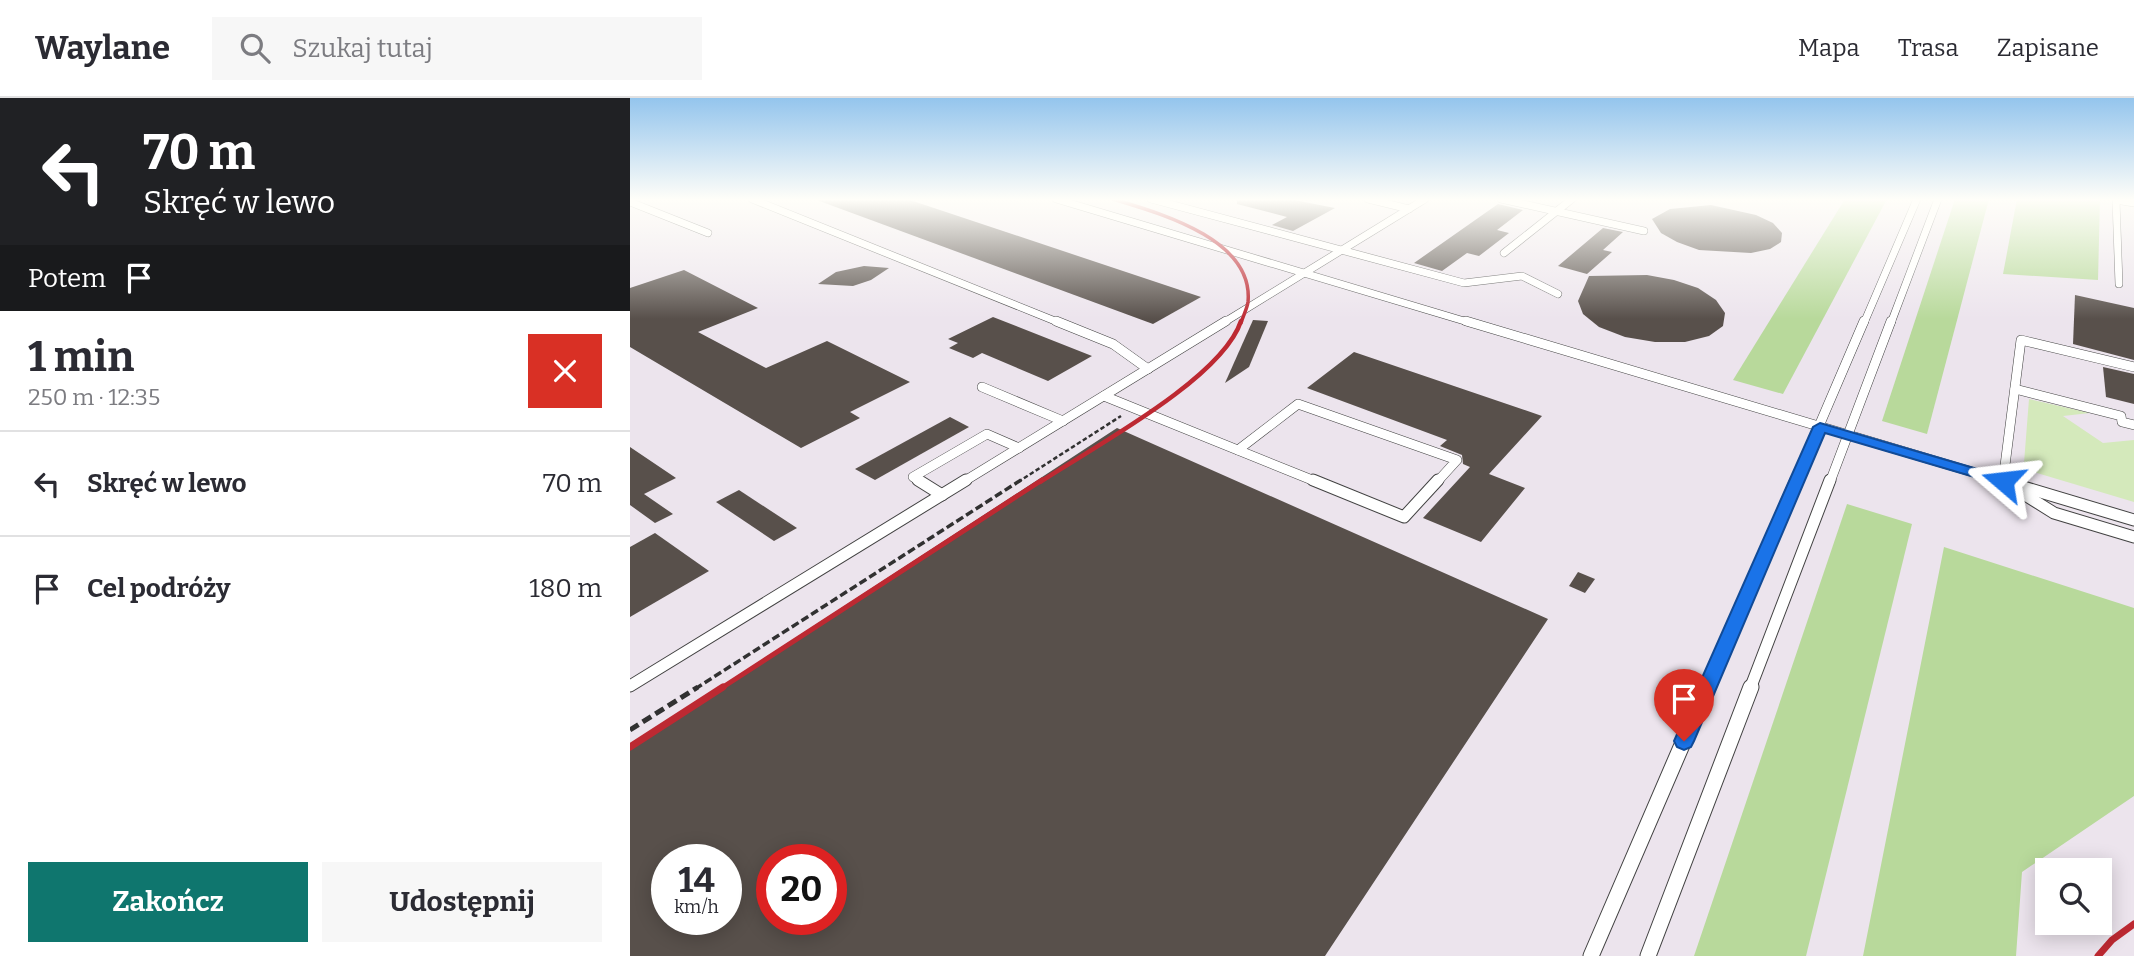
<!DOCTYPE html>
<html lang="pl">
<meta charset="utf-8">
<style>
body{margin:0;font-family:Bitter,serif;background:#f7f7f7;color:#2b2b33;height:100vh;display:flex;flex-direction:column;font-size:26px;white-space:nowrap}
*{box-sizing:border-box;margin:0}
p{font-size:23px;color:#7c7c81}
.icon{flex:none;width:38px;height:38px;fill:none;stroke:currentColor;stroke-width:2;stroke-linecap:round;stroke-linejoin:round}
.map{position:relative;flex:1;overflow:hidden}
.details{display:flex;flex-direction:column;background:#fff;width:630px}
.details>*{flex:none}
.banner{background:#202124;color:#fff;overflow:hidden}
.buttons{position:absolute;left:1405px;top:760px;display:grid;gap:14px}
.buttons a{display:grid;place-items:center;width:77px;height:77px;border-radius:0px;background:#fff;box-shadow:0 4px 18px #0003;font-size:35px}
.speed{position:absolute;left:21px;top:746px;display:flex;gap:14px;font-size:35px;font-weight:700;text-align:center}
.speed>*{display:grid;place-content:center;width:91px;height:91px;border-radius:50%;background:#fff;box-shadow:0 4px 18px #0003;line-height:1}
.speed small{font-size:18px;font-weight:400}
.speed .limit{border:10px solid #d22;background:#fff;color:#111}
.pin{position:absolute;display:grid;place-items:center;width:60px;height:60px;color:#fff;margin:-72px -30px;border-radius:50% 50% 50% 0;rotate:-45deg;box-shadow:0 0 7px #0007}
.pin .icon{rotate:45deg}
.me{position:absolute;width:77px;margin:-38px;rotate:287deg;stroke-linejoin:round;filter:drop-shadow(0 0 5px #0008)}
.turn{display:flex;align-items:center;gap:24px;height:147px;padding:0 28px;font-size:32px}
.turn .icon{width:91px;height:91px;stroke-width:2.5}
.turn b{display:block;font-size:49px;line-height:60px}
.then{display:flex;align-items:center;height:66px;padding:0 28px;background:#0003;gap:14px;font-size:26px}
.round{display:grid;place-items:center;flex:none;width:74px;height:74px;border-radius:0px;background:#f7f7f7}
.summary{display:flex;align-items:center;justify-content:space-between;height:119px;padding:0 28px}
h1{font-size:42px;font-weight:700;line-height:52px}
.button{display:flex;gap:14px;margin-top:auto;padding:14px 28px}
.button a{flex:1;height:80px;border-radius:0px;background:#0f766e;color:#fff;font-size:28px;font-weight:700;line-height:80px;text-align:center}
.button a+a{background:#f7f7f7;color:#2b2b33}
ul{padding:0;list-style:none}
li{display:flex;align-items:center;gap:21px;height:105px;padding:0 28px;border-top:2px solid #e1e1e2}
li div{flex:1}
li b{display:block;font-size:26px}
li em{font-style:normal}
header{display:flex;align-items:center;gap:42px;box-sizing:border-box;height:98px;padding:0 35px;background:#fff;border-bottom:2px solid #e1e1e2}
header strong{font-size:33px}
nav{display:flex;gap:38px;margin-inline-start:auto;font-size:24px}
.search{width:490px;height:63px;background:#f7f7f7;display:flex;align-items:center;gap:18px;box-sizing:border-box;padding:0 24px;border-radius:0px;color:#7c7c81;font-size:26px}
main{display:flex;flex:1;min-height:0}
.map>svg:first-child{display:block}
</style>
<header>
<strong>Waylane</strong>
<div class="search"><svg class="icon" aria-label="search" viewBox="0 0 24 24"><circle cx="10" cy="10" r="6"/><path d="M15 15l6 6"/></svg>Szukaj tutaj</div>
<nav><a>Mapa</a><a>Trasa</a><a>Zapisane</a></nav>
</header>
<main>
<section class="details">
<div class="banner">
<div class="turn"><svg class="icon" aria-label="left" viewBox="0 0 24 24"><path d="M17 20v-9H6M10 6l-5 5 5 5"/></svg><div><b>70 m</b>Skręć w lewo</div></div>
<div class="then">Potem<svg class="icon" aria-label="arrive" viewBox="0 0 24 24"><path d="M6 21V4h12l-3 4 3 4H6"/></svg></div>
</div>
<div class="summary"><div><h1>1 min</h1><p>250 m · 12:35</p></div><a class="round" style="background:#d93025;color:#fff"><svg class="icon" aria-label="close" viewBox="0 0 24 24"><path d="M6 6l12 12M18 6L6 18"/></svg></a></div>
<ul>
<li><svg class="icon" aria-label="left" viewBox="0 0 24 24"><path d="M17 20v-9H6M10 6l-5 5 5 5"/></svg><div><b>Skręć w lewo</b></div><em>70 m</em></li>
<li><svg class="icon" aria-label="arrive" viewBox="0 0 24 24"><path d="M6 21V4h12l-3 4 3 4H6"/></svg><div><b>Cel podróży</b></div><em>180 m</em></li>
</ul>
<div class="button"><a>Zakończ</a><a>Udostępnij</a></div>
</section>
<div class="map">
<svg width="1504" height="858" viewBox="0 0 1504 858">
<rect width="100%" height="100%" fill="#fffcf1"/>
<!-- industrial -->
<path fill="#ece4ed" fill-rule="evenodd" d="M0 101H1504V858H0ZM37 761H96V821H37ZM142 761H201V821H142ZM1418 772H1470V824H1418Z"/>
<!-- green -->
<path fill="#d4e9bb" d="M1399 301 1460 315 1433 318 1473 345 1504 342V404L1407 375 1394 365Z"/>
<!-- forest -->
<g fill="#b8d99b">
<path d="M1215 101H1257L1153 296 1103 282Z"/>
<path d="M1325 101H1359L1297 336 1252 323Z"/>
<path d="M1387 101H1470L1468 182 1373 176Z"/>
<path d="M1217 406 1282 426 1176 858H1064Z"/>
<path d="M1314 449 1504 510V698L1392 774 1386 858H1233Z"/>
</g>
<!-- building -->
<g fill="#58504b" fill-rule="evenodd">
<path d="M184 101H277L571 199 523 226Z"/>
<path d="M607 101H659L705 110 663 133 642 127 657 119 607 106Z"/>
<path d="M868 106 893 112 867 132 879 135 849 158 837 155 812 173 784 165Z"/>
<path d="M1081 107 1126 117 1143 125 1152 135 1151 144 1140 151 1121 155 1069 152 1047 144 1031 135 1022 121 1040 111Z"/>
<path d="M973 130 993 134 973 152 982 154 957 176 928 168Z"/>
<path d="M234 168 259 170 241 182 223 188 188 186 206 174Z"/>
<path d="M54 172 128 210 68 234 136 270 197 243 280 284 220 314 230 320 171 350 0 249V190Z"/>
<path d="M1017 177 1044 182 1068 190 1086 202 1095 215 1093 228 1079 238 1055 244H1025L995 239 969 229 953 216 948 203 959 178Z"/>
<path d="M1445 197 1504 210V262L1443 246Z"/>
<path d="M363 219 462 258 418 283 352 255 343 260 319 250 328 245 318 241Z"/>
<path d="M623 222 638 223 619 269 595 285Z"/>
<path d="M724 254 912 318 859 376 895 390 851 444 793 420 840 369 833 366 832 357 810 348 817 342 677 290Z"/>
<path d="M1473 269 1504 276V306L1476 299Z"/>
<path d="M320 319 339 329 245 382 225 371Z"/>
<path d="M487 330 918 521 695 858H0V648ZM37 761H96V821H37ZM142 761H201V821H142Z"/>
<path d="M0 349 46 380 14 396 43 416 25 425 0 407Z"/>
<path d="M109 392 167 430 144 443 86 404Z"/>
<path d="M25 435 79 473 0 519V449Z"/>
<path d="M948 474 965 481 955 495 939 488Z"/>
</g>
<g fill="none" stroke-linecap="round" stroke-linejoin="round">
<!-- lane-far3 casing -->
<g stroke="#424242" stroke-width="8">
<g id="lane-far3">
<path d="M122 101 430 225"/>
<path d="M426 101 841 225"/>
<path d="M521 101 834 185 892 178 928 196"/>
<path d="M738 101 779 111"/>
<path d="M871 101 1014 133"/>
<path d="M0 104 78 135"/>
<path d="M874 155 942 101"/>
<path d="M1489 186 1486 102 1504 105"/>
<path d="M593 225 795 101"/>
<path d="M1234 225 1287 101"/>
<path d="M1261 225 1308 101"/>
</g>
</g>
<!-- lane-far2 casing -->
<g stroke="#424242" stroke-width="10">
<g id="lane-far2">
<path d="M426 223 483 246 518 271"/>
<path d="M836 223 1376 384"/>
<path d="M352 289 433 323"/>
<path d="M1385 291 1491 318 1492 324 1504 327"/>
<path d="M474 298 687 384"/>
<path d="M608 352 668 306 827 362 807 384"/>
<path d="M1373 383 1391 242 1504 269"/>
<path d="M291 384 283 379 357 336 389 350"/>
<path d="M333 384 596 223"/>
<path d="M1165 384 1234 223"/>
<path d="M1200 384 1261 223"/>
</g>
</g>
<!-- lane-far1 casing -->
<g stroke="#424242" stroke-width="13">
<g id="lane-far1">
<path d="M288 382 312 397"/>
<path d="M683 382 774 419 808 382"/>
<path d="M1370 382 1504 422"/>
<path d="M1384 390 1424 415 1504 439"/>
<path d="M0 588 336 382"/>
<path d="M1076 591 1166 382"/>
<path d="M1120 591 1200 382"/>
</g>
</g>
<!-- lane casing -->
<g stroke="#424242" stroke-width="17">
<g id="lane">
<path d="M961 858 1077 589"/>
<path d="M1018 858 1121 589"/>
</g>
</g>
<!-- path-far2 -->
<path stroke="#313131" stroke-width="2.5" stroke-dasharray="4.5 2.5" stroke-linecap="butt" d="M388 384 491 318"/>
<!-- path-far1 -->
<path stroke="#313131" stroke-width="3.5" stroke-dasharray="8 3.5" stroke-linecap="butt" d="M65 591 391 382"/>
<!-- path -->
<path stroke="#313131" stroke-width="5" stroke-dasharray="10 5" stroke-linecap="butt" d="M0 632 68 589"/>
<!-- lane-far3 -->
<use href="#lane-far3" stroke="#fff" stroke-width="7"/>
<!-- lane-far2 -->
<use href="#lane-far2" stroke="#fff" stroke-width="9"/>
<!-- lane-far1 -->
<use href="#lane-far1" stroke="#fff" stroke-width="11"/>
<!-- lane -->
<use href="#lane" stroke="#fff" stroke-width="15"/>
<!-- rail-far3 -->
<path stroke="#bd2932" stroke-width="3.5" d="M483 101C529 115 624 141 618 204 617 211 613 218 611 225"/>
<!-- rail-far2 -->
<path stroke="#bd2932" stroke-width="4.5" d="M410 384C462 350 592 281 611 223"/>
<!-- rail-far1 -->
<path stroke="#bd2932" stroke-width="5" d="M90 591 412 382"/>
<!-- rail -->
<g stroke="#bd2932" stroke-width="7">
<path d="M0 649 93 589"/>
<path d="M1468 858 1482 842 1504 826"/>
</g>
</g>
<!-- sky -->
<linearGradient id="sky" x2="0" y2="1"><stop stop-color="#94c5ed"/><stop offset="0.46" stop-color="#fffef9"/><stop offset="1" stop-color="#fffef9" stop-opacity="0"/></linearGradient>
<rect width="1504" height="221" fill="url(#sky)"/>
<!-- route -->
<path fill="#1a73e8" stroke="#114b97" stroke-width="2" d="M1190 325 1378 380 1381 383 1378 386H1368L1195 335 1064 643 1061 649 1054 652 1047 649 1044 643 1183 329Z"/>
</svg>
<div class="buttons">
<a><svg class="icon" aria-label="search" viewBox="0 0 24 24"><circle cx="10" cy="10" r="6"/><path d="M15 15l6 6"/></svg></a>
</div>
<div class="speed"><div>14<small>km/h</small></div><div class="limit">20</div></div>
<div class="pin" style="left:1054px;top:643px;background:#d93025"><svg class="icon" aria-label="arrive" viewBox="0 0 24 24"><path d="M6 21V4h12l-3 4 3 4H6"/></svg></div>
<svg class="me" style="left:1373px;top:383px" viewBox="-20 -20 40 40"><path d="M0-17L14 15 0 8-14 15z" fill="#1a73e8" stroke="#fff" stroke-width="4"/></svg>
</div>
</main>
